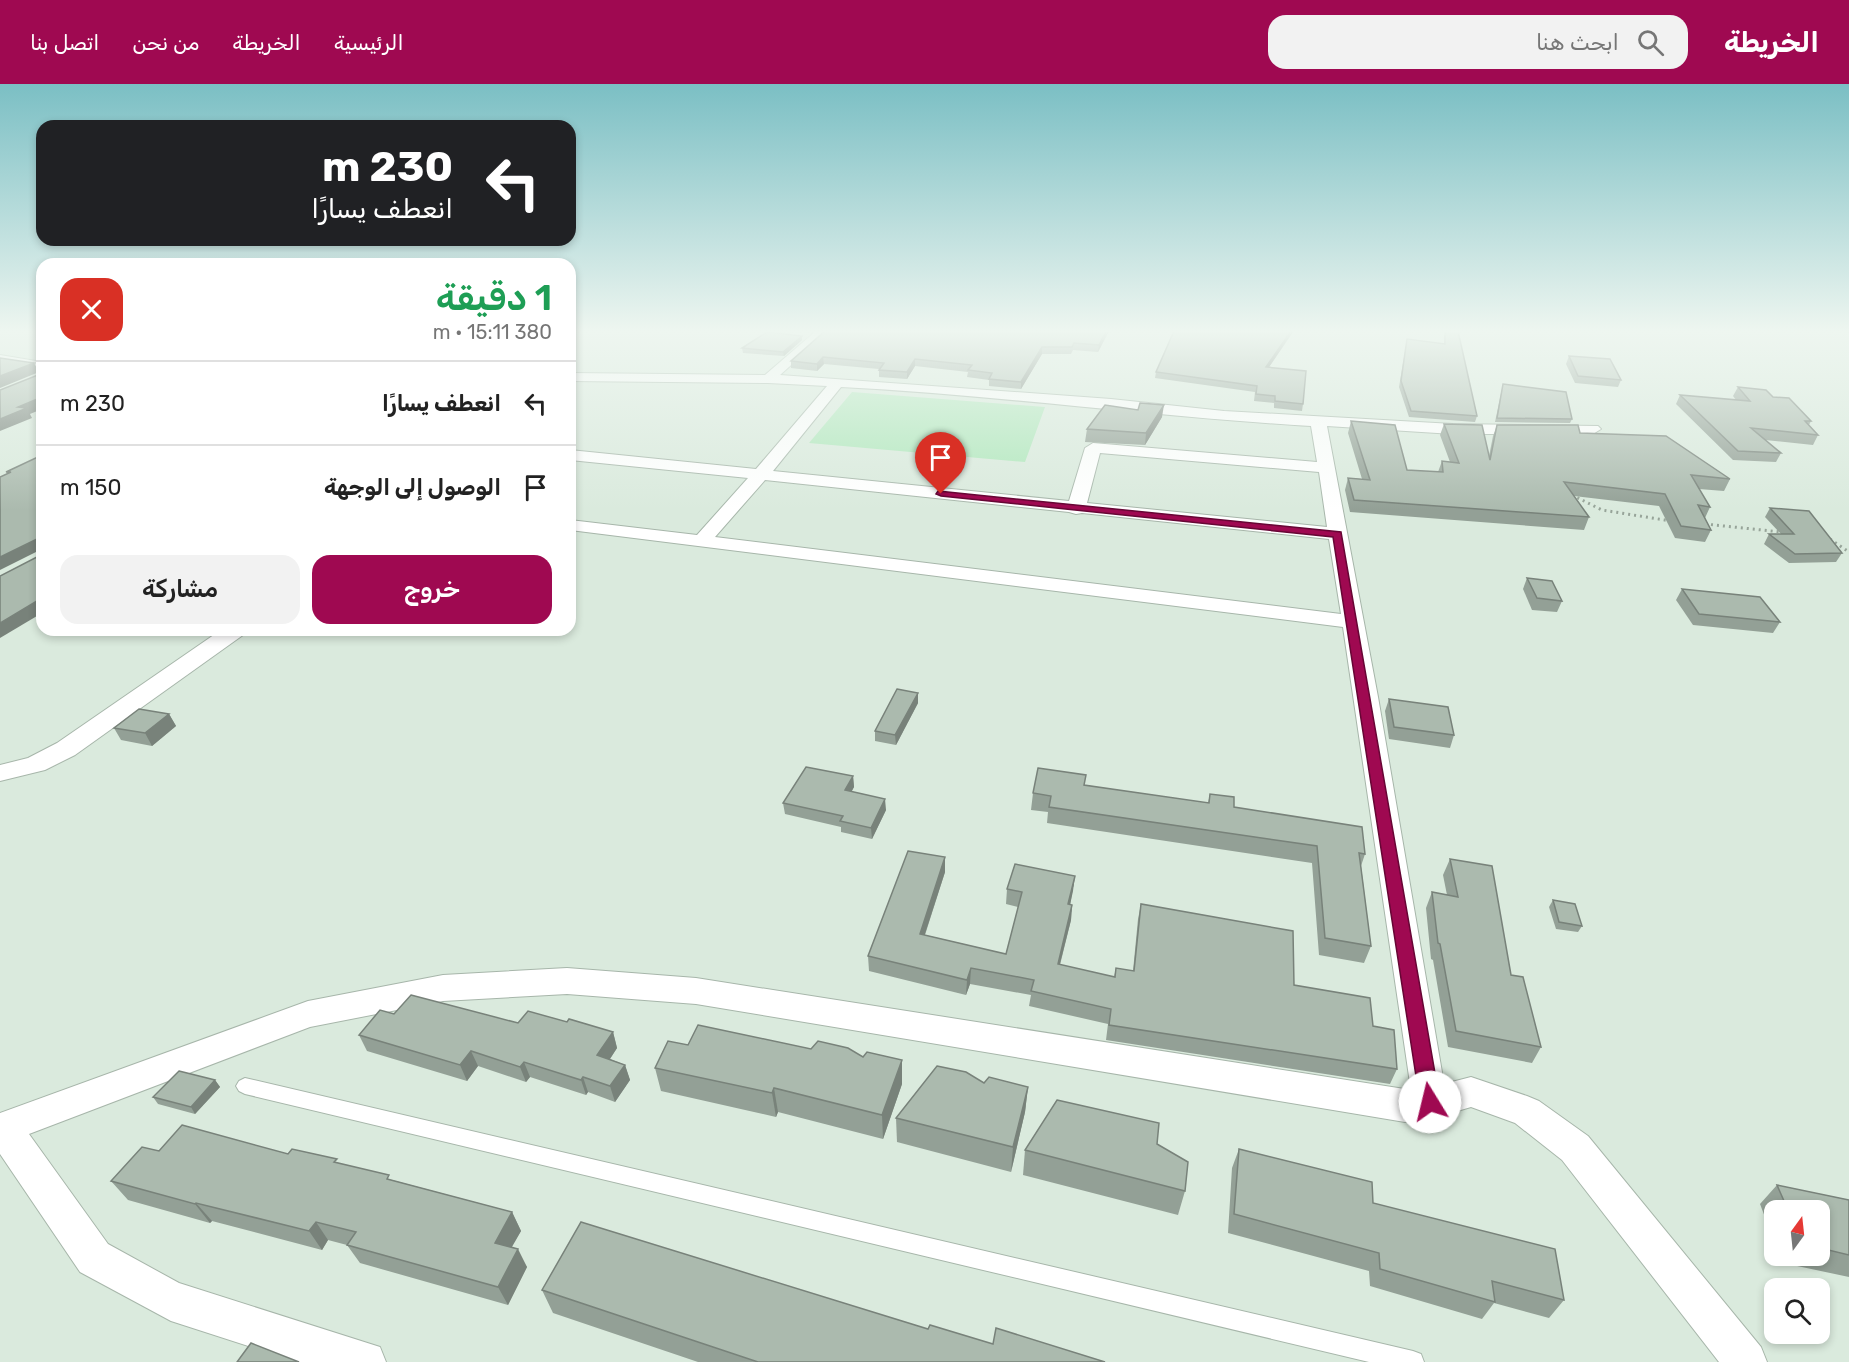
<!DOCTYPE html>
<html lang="ar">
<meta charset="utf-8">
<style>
body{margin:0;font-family:Rubik,"Noto Naskh Arabic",sans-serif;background:#f2f2f2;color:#222;direction:rtl;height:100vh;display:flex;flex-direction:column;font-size:22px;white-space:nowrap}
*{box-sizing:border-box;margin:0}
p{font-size:20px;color:#767676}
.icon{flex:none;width:33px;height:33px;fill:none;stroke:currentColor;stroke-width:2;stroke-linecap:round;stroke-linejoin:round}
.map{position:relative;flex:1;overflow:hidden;direction:ltr}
.panel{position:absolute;left:36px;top:174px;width:540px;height:378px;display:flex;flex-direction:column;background:#fff;border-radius:18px;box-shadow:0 3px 9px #0003;direction:rtl}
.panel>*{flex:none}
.banner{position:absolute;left:36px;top:36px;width:540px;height:126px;border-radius:18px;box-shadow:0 3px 9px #0003;direction:rtl;background:#202124;color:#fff;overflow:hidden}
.needle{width:39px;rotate:15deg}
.tools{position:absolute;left:1764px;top:1116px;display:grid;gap:12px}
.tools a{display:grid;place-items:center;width:66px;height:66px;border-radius:12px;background:#fff;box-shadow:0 3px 9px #0003;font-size:30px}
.pin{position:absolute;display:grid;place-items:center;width:51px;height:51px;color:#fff;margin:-62px -26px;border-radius:50% 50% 50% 0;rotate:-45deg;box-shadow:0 0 6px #0007}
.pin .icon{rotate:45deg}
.me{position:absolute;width:66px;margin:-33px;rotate:351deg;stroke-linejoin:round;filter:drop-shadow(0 0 4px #0008)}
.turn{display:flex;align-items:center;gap:21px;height:126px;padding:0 24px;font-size:27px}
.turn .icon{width:78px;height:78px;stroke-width:2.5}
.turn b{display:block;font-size:42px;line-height:51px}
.round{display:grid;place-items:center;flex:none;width:63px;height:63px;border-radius:18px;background:#f2f2f2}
.headline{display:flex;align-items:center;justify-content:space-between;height:102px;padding:0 24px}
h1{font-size:36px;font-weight:600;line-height:45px;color:#1e9e55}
.button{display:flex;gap:12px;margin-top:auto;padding:12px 24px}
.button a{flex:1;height:69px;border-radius:18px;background:#9f0951;color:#fff;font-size:24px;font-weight:600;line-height:69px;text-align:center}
.button a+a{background:#f2f2f2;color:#222}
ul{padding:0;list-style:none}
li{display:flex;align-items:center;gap:18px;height:84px;padding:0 24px;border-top:2px solid #e0e0e0}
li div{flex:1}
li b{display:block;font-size:22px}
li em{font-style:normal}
header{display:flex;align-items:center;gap:36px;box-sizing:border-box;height:84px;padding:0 30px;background:#9f0951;color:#fff}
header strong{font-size:28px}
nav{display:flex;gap:33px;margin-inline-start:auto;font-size:21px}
.search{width:420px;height:54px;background:#f2f2f2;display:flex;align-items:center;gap:15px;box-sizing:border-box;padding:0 21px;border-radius:18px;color:#767676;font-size:22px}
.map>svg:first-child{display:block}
</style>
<header>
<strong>الخريطة</strong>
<div class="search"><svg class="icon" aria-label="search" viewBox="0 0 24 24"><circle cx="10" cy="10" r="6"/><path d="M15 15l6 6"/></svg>ابحث هنا</div>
<nav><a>الرئيسية</a><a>الخريطة</a><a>من نحن</a><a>اتصل بنا</a></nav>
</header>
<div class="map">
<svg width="1849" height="1278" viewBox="0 0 1849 1278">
<rect width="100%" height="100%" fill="#daeadd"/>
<!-- green -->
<path fill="#afe7bb" d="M852 308 1045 323 1025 378 809 359Z"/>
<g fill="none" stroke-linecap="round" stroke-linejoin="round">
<!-- lane casing -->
<g stroke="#a7b6aa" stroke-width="2">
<path id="lane" d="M245 994 1413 1267 1421 1270 1424 1278H1369L245 1010 239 1007 236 1002 239 997Z"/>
</g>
<!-- street casing -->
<g stroke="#a7b6aa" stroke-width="2">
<g id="street">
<path d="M816 247H829L780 291 1111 315 1224 327 1453 340 1598 342 1601 345 1593 350H1453L1327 342 1378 613 1444 1000 1471 993 1527 1012 1539 1017 1588 1052 1761 1263 1767 1278H1719L1562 1076 1515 1039 1471 1023 1430 1035 1405 1038 696 920 567 910 443 917 310 943 29 1050 108 1160 179 1199 380 1263 386 1278H298L171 1237 80 1188 0 1070V1029L308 917 443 891 567 884 696 894 1411 1006 1343 543 570 446V436L697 451 748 394 570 376V366L756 385 827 302 768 299 570 297V289L765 291ZM841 303C998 311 1154 333 1311 342L1317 378 1093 359 1085 364 1069 417 773 387ZM1100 369 1319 388 1327 443 1087 419ZM765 396 1069 428 1076 430 1082 429 1329 455 1341 530 715 453Z"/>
<path d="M0 271 42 278V286L0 279Z"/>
<path d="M221 546H246L243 551 75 671 45 686 0 697V681L28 674 57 659Z"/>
</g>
</g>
<!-- path -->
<g stroke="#97a499" stroke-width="3" stroke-dasharray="2 4" stroke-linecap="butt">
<path d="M1572 411 1602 426 1671 437"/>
<path d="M1705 440 1781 448"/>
<path d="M1830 455 1849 468"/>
</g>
<!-- lane -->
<use href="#lane" fill="#fff" fill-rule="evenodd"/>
<!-- street -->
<use href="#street" fill="#fff" fill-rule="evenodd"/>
</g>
<!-- wall -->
<g fill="#93a096">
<path d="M825 247H1109L1098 268 1073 266 1071 270H1042L1021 305 989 302V296L967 293 968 288 915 282 907 295 879 293V285L824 280 817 287 791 284V277Z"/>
<path d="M1174 247H1293L1269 283 1303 320 1302 327 1274 324V319L1254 317 1255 308 1155 294 1156 288Z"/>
<path d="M1444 247H1458L1477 332 1475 338 1409 333 1399 303 1407 255 1444 260Z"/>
<path d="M802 252V256L784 272 743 269 742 264Z"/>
<path d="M1569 272 1621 296 1618 303 1575 299 1566 280Z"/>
<path d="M1503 300 1572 335 1570 339 1495 338Z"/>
<path d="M1738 303 1773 313 1811 337 1809 341 1818 351 1813 361 1765 356 1781 369 1776 378 1733 376 1676 320 1680 311 1736 316 1733 312Z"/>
<path d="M1138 326 1162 333 1145 361 1085 358 1087 345Z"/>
<path d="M1351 337 1407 386 1438 388 1442 377 1450 378 1440 351 1444 340 1489 372 1493 352 1497 341 1580 349 1730 395 1724 407 1699 405 1710 423 1705 434 1711 446 1705 458 1675 454 1659 422 1574 412 1589 433 1584 446 1350 428 1345 406 1348 394 1362 395 1348 349Z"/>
<path d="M1770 424 1842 469 1836 478 1789 479 1764 460 1769 450H1781L1765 433Z"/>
<path d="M1527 494 1562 517 1557 528 1532 526 1523 505Z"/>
<path d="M1682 505 1780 538 1773 549 1693 541 1676 516Z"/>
<path d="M918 609V619L896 661 875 657V647Z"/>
<path d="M1389 615 1454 651 1450 664 1389 655 1385 627Z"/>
<path d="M169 630 176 642 152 662 121 656 114 644Z"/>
<path d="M853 692 854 703 851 708 886 726 872 755 841 748V743L785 730 783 719Z"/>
<path d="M1084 701 1208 719 1210 710 1234 723 1365 770 1361 782 1371 862 1364 879 1319 871 1312 779 1047 739 1048 728 1031 726 1033 709Z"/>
<path d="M945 773V788L925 851 1006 870 1018 823 1006 820 1007 805 1075 792 1070 821H1072L1071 836 1060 881 1114 893 1116 884 1133 887 1138 835 1141 820 1373 942 1397 985 1390 1000 1106 956 1108 940 1029 922 1031 911 970 900 966 911 869 887 868 872Z"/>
<path d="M1450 775 1511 891 1541 963 1532 979 1448 963 1433 876 1431 875 1426 824 1432 808 1447 811 1443 791Z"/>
<path d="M1553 816 1582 842 1578 848 1556 845 1549 823Z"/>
<path d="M394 930 518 939 567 938 613 948 617 964 610 975 625 981 630 996 615 1018 588 1008 586 1011 530 993 526 998 478 982 467 997 367 967 359 951Z"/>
<path d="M688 961 902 1000 883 1055 778 1028 776 1033 661 1007 655 984Z"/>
<path d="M215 996 220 1003 195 1030 158 1020 153 1013Z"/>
<path d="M1028 1003 1025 1028 1011 1088 897 1058 896 1034Z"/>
<path d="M1239 1065 1373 1119 1564 1216 1549 1234 1494 1219 1482 1235 1370 1202 1369 1187 1228 1149 1232 1084Z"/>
<path d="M1025 1066 1185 1107 1178 1131 1023 1091Z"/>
<path d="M159 1067 288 1070 339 1079 392 1096 512 1128 521 1147 511 1163 527 1183 508 1221 360 1179 347 1161 328 1156 322 1166 212 1137 210 1139 128 1116 111 1097Z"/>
<path d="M1777 1101 1849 1116V1193L1783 1179 1780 1172H1820V1126H1774V1157L1760 1120Z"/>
<path d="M542 1206 928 1245 993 1260 1105 1278H698L553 1229Z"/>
</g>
<!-- shaded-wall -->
<g fill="#78827a">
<path d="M1106 247H1109L1098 268 1099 261Z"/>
<path d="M1291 247H1293V248L1265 289 1266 283Z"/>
<path d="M802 252V256L784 272 783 268Z"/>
<path d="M1042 263V270L1021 305V298Z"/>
<path d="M823 273 824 280 817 287V280Z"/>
<path d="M915 275V282L907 295V288Z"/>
<path d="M34 279 39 288 0 304V292Z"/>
<path d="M42 313V325L30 330 32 334 0 347V335L18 323Z"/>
<path d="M1164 321 1162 333 1145 361 1146 349Z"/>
<path d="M37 455 42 465 0 486V473Z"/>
<path d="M42 514V529L0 554V539Z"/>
<path d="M918 609V619L896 661 895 651Z"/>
<path d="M169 630 176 642 152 662 145 649Z"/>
<path d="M853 692 854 703 846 718 845 706Z"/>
<path d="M885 715 886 726 872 755 871 744Z"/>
<path d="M945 773V788L920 865V850Z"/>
<path d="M1075 792 1073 807 1067 835 1068 820Z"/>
<path d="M1072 821 1071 836 1056 895 1058 880Z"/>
<path d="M971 884 970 900 966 911 967 896Z"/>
<path d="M613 948 617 964 602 987 597 971Z"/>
<path d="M471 967 478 982 467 997 460 981Z"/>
<path d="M902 976V1000L883 1055 882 1031Z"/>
<path d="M524 978 530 993 526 998 520 983Z"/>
<path d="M625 981 630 996 615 1018 610 1002Z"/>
<path d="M583 993 588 1008 586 1011 581 996Z"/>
<path d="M215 996 220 1003 195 1030 191 1023Z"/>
<path d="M1028 1003 1025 1028 1011 1088 1013 1063Z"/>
<path d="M774 1004 778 1028 776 1033 772 1009Z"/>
<path d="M196 1119 212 1137 210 1139 195 1120Z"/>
<path d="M512 1128 521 1147 504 1177 495 1159Z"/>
<path d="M316 1138 328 1156 322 1166 309 1147Z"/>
<path d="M518 1165 527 1183 508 1221 498 1203Z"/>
</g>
<!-- building -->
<g fill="#abbaae" stroke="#78827a" stroke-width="1.5">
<path d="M825 247H1106L1099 261 1074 259 1072 263H1042L1021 298 989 295 992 289 968 286 972 281 915 275 907 288 879 286 884 279 823 273 817 280 791 277Z"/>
<path d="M1174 247H1291L1266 283 1306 287 1303 320 1275 317V312L1256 310 1257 302 1156 288Z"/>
<path d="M1445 247H1458L1477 332 1411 327 1401 297 1407 255 1445 260Z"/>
<path d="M767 248 802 252 783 268 742 264Z"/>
<path d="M1569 272 1610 275 1621 296 1578 292Z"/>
<path d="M0 274 34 279 0 292Z"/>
<path d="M39 279H42V313L18 323 27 324 0 335V306L38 291Z"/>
<path d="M1503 300 1566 308 1572 335 1497 334Z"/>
<path d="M1738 303 1766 306 1773 313 1789 314 1811 337H1805L1818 351 1751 344 1781 369 1738 367 1680 311 1750 317Z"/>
<path d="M1140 319 1164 321 1146 349 1087 345 1105 321 1138 326Z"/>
<path d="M1351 337 1395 341 1407 386 1443 388 1442 377 1459 379 1444 340 1482 341 1490 376 1497 341H1578L1580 349 1666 352 1730 395 1691 391 1710 423 1698 421 1711 446 1681 442 1665 410 1564 398 1589 433 1354 416 1348 394 1370 396Z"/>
<path d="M42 367V514L0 539V492L37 473V455L0 473V393L11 388H6L38 373 39 369Z"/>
<path d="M1770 424 1809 427 1842 469 1795 470 1769 450H1794Z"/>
<path d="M1527 494 1552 497 1562 517 1537 514Z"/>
<path d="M1682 505 1760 513 1780 538 1699 530Z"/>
<path d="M897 605 918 609 895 651 875 647Z"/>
<path d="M1389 615 1448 623 1454 651 1394 643Z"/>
<path d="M139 625 169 630 145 649 114 644Z"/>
<path d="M806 683 853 692 845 706 885 715 871 744 840 737 843 732 783 719Z"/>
<path d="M1038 684 1086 691 1084 701 1209 719 1210 710 1234 713V723L1362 743 1365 770 1359 769 1371 862 1325 854 1317 762 1049 723 1051 712 1033 709Z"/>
<path d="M908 767 945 773 920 850 1006 870 1022 808 1007 805 1015 780 1075 792 1068 820 1072 821 1058 880 1115 893 1116 884 1134 887 1141 820 1293 847 1294 901 1370 914 1373 942 1394 946 1397 985 1109 941 1111 925 1031 907 1034 896 971 884 967 896 868 872Z"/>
<path d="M1450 775 1492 782 1511 891 1523 893 1541 963 1456 947 1440 860 1438 859 1432 808 1458 813Z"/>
<path d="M1553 816 1575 820 1582 842 1559 838Z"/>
<path d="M411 911 518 939 528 927 567 938 569 935 613 948 597 971 625 981 610 1002 583 993 581 996 524 978 520 983 471 967 460 981 359 951 380 926 394 930Z"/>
<path d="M698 941 811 965 818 957 848 964 863 973 867 968 902 976 882 1031 774 1004 772 1009 655 984 668 957 688 961Z"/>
<path d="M937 982 966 988 984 999 989 993 1028 1003 1013 1063 896 1034Z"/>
<path d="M179 987 215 996 191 1023 153 1013Z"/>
<path d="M1057 1016 1159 1039 1157 1060 1188 1078 1185 1107 1025 1066Z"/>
<path d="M182 1041 288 1070 292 1065 337 1075 334 1078 389 1091 387 1095 512 1128 495 1159 518 1165 498 1203 347 1161 356 1148 316 1138 309 1147 196 1119 195 1120 111 1097 142 1063 159 1067Z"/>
<path d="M1239 1065 1372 1098 1373 1119 1555 1165 1564 1216 1492 1197 1495 1218 1380 1185 1379 1169 1234 1130Z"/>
<path d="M1777 1101 1849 1116V1171L1820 1164V1126H1788Z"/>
<path d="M581 1138 928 1245 930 1241 993 1260 996 1244 1105 1278H758L542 1206Z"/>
<path d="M251 1259 299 1278H237Z"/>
</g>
<!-- sky -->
<linearGradient id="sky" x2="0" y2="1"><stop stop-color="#7bbfc4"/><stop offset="0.58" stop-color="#eef6f0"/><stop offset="1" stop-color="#eef6f0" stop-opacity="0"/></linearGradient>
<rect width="1849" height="426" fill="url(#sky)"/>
<!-- route -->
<path fill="#9f0951" stroke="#670635" stroke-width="1.5" d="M938 407 1341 448 1440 1018 1437 1025 1430 1027 1423 1025 1420 1018 1333 453 941 412 936 410Z"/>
</svg>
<div class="tools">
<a><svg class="needle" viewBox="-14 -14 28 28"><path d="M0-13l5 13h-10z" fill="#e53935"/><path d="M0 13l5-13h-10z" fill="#767676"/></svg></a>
<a><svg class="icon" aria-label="search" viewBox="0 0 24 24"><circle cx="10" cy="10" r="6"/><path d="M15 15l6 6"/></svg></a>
</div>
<div class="pin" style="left:941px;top:410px;background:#d93025"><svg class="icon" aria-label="arrive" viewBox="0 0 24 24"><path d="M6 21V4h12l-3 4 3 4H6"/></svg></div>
<svg class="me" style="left:1430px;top:1018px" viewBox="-20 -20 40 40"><circle r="19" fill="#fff"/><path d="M0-13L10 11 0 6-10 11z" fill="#9f0951"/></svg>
<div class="banner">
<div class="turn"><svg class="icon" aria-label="left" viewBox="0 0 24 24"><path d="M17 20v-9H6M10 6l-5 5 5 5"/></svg><div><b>230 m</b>انعطف يسارًا</div></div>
</div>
<section class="panel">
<div class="headline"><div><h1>1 دقيقة</h1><p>380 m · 15:11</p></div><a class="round" style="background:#d93025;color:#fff"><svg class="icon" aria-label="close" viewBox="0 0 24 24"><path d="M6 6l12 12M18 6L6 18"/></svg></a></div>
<ul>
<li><svg class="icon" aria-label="left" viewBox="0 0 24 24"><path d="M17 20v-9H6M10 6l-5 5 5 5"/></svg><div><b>انعطف يسارًا</b></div><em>230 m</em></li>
<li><svg class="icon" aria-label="arrive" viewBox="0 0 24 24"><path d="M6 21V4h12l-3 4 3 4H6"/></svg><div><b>الوصول إلى الوجهة</b></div><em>150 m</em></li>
</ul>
<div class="button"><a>خروج</a><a>مشاركة</a></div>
</section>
</div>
